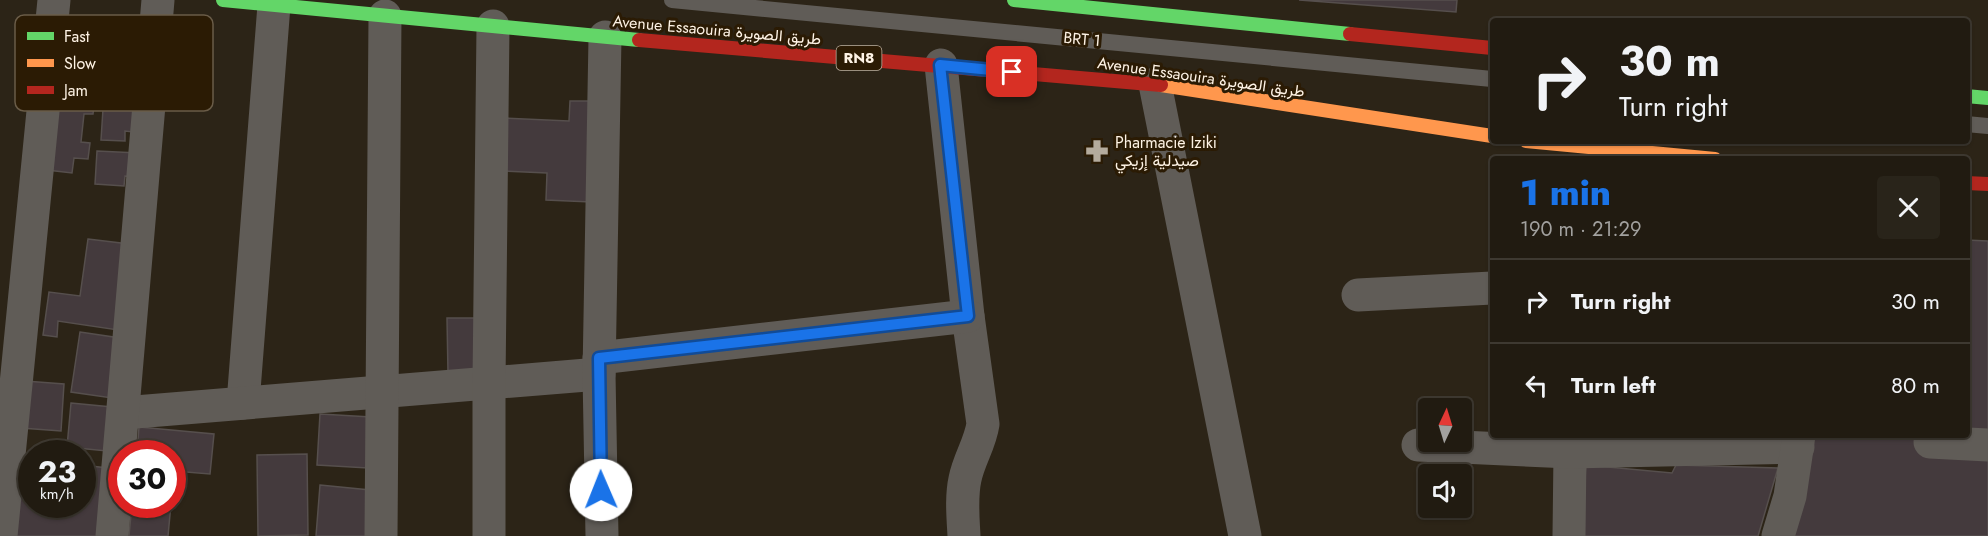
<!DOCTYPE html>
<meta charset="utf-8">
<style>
body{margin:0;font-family:Jost,Vazirmatn,sans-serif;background:#29241a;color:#f1f3f6;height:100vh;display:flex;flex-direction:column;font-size:22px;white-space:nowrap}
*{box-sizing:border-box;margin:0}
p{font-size:20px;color:#a2a19f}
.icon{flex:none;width:33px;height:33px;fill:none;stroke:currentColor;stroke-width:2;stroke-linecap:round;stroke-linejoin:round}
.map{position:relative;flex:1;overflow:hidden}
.side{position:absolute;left:1490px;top:156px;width:480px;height:282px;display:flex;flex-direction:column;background:#211b11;border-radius:6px;box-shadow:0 2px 4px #0004,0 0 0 2px #3e3931}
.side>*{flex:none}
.hud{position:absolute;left:1490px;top:18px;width:480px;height:126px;border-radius:6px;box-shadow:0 2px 4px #0004,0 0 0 2px #3e3931;background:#211b11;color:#f1f3f6;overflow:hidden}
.needle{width:39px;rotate:4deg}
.controls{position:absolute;left:1418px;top:398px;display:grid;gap:12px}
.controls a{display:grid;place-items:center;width:54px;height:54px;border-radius:6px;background:#211b11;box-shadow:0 2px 4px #0004,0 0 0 2px #3e3931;font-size:30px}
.speed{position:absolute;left:18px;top:440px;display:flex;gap:12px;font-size:30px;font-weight:700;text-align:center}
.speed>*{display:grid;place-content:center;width:78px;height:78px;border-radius:50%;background:#211b11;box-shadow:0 2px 4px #0004,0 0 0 2px #3e3931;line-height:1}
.speed small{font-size:15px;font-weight:400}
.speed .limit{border:9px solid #d22;background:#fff;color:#111}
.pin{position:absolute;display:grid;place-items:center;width:51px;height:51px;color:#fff;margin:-26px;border-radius:12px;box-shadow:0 3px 9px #0006}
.me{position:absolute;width:66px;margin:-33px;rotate:359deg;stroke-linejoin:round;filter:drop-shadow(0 0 4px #0008)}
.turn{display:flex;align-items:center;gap:21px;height:126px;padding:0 30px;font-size:27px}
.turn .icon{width:78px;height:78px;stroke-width:2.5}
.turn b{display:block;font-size:42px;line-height:51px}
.round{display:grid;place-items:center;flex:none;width:63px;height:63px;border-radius:6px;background:#29241a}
.summary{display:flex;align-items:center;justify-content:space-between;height:102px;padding:0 30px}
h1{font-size:36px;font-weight:800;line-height:45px;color:#1a73e8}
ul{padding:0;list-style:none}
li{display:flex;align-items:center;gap:18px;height:84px;padding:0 30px;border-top:2px solid #3e3931}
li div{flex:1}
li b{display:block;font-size:22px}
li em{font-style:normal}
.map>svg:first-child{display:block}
</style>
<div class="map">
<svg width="1988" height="536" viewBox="0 0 1988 536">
<rect width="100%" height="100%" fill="#2c2417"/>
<!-- building -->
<g fill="#443a3d" stroke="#564f4d" stroke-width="1.5">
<path d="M1299 0H1457L1456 12Z"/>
<path d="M56 83 96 87 93 114H84L81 142 90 143 88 159 74 158 72 173 47 170Z"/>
<path d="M570 101H595L591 202 546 200 547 173 502 171 504 118 569 121Z"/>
<path d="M103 109 143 110 142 133 125 131V141L101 140Z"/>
<path d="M97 151 138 153 137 177 125 176 124 186 95 184Z"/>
<path d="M88 239 129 244 118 330 58 321 57 337 43 335 49 292 80 296Z"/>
<path d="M1966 240 1988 241V439L1966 435Z"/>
<path d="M447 318H482L483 372 448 373Z"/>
<path d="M80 332 120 338 112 398 71 392Z"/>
<path d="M25 381 64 384 61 431 21 428Z"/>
<path d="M71 403 112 407 107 451 67 447Z"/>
<path d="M320 414 371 417 368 468 317 465Z"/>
<path d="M139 427 214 434 210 474 174 471 172 488V453H137Z"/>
<path d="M1808 435H1921L1988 450V536H1786Z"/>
<path d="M307 454 308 535 258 536 257 455Z"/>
<path d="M19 458 32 459V504H82V465L108 468 100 536H11Z"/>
<path d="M1586 465 1672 473 1676 465 1778 468 1758 536H1581Z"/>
<path d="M320 485 370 490 366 536H316Z"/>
<path d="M132 504H171L168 536H129Z"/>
</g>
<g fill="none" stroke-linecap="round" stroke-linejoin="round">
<!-- lane -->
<g stroke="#605c57" stroke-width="16">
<path d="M672 0 1492 79"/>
<path d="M1966 124 1988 126"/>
</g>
<!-- street -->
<g stroke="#605c57" stroke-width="33">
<path d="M941 65 968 316 983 424C980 444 969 459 965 479 961 497 963 517 964 536"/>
<path d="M1155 84 1245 536"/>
<path d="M1358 295 1492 288"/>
<path d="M599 358 968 316"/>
<path d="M243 403 274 5"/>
<path d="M123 413 599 374"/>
<path d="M1568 435 1570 452 1569 536"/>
<path d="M1930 442 1988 445"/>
<path d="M1418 445 1570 452 1798 447"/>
<path d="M1 536 54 0"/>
<path d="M112 536 158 0"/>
<path d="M381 536 385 16"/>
<path d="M489 536V383L493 26"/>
<path d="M602 536 599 374 605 37"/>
<path d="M1778 536 1790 496 1799 435"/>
</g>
<!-- fast -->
<g stroke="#63d668" stroke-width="14">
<path d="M223 0 639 40"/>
<path d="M1014 0 1350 34"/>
<path d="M1966 96 1988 98"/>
</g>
<!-- slow -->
<g stroke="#ff974d" stroke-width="14">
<path d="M1161 85 1492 136"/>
<path d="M1526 141 1715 159"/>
</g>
<!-- jam -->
<g stroke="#b3261e" stroke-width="14">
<path d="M1350 34 1492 48"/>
<path d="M639 40 1161 85"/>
<path d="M1966 183 1988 184"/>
</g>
</g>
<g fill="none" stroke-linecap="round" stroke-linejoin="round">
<!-- route casing -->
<g stroke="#114b97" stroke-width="15">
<path id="route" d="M601 490 599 358 968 316 940 65 1012 72"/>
</g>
<!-- route -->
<use href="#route" stroke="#1a73e8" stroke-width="10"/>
</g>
<!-- icons -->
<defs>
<g id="pharmacy-bare" transform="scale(1.8)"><path d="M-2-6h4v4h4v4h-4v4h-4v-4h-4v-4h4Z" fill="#b4ab9d" stroke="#2b1b04" stroke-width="2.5" paint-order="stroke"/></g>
</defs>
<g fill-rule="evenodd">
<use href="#pharmacy-bare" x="1097" y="151"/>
</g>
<g text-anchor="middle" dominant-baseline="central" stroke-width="6" stroke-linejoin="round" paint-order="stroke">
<!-- shield labels -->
<rect fill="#2b1b04" stroke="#bfb2a2" stroke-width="1.5" x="836.5" y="46" width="45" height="24" rx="4.5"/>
<g font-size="15" font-weight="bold" fill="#fef3e5">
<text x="859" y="58">RN8</text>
</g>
<!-- street labels -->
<g font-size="16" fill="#fef3e5" stroke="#2b1b04">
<text transform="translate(717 30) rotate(5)">Avenue Essaouira طريق الصويرة</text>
<text transform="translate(1082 39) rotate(5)">BRT 1</text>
<text transform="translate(1201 77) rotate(8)">Avenue Essaouira طريق الصويرة</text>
</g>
<!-- poi labels -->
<g font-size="16" fill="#fef3e5" stroke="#2b1b04" text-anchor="start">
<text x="1115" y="142">Pharmacie Iziki<tspan x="1115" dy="18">صيدلية إزيكي</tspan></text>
</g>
</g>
<!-- legend -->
<rect x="15" y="15" width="198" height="96" rx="9" fill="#2b1b04" stroke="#6a5c48" stroke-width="1.5"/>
<rect x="27" y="32" width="27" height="8" fill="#63d668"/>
<rect x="27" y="59" width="27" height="8" fill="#ff974d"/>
<rect x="27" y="86" width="27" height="8" fill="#b3261e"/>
<g font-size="16" fill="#fef3e5">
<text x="64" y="42">Fast</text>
<text x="64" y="69">Slow</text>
<text x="64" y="96">Jam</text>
</g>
</svg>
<div class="controls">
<a><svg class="needle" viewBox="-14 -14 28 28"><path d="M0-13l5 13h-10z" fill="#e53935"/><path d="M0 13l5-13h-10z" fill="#a2a19f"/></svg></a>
<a><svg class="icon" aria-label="sound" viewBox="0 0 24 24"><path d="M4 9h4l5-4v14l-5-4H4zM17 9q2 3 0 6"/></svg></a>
</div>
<div class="speed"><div>23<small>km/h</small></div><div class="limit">30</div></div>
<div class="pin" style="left:1012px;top:72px;background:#d93025"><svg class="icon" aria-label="arrive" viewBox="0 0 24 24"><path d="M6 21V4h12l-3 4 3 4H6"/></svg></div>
<svg class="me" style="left:601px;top:490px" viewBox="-20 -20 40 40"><circle r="19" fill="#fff"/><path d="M0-13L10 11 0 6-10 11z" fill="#1a73e8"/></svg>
<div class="hud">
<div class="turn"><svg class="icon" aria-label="right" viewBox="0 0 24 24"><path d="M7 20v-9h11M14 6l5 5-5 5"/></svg><div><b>30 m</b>Turn right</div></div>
</div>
<section class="side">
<div class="summary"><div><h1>1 min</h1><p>190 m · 21:29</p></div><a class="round"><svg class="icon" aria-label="close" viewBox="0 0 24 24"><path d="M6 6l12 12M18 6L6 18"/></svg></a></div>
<ul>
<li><svg class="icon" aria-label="right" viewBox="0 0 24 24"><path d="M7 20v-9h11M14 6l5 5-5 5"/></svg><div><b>Turn right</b></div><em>30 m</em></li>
<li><svg class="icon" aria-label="left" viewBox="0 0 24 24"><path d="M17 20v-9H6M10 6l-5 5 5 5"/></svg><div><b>Turn left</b></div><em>80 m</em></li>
</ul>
</section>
</div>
